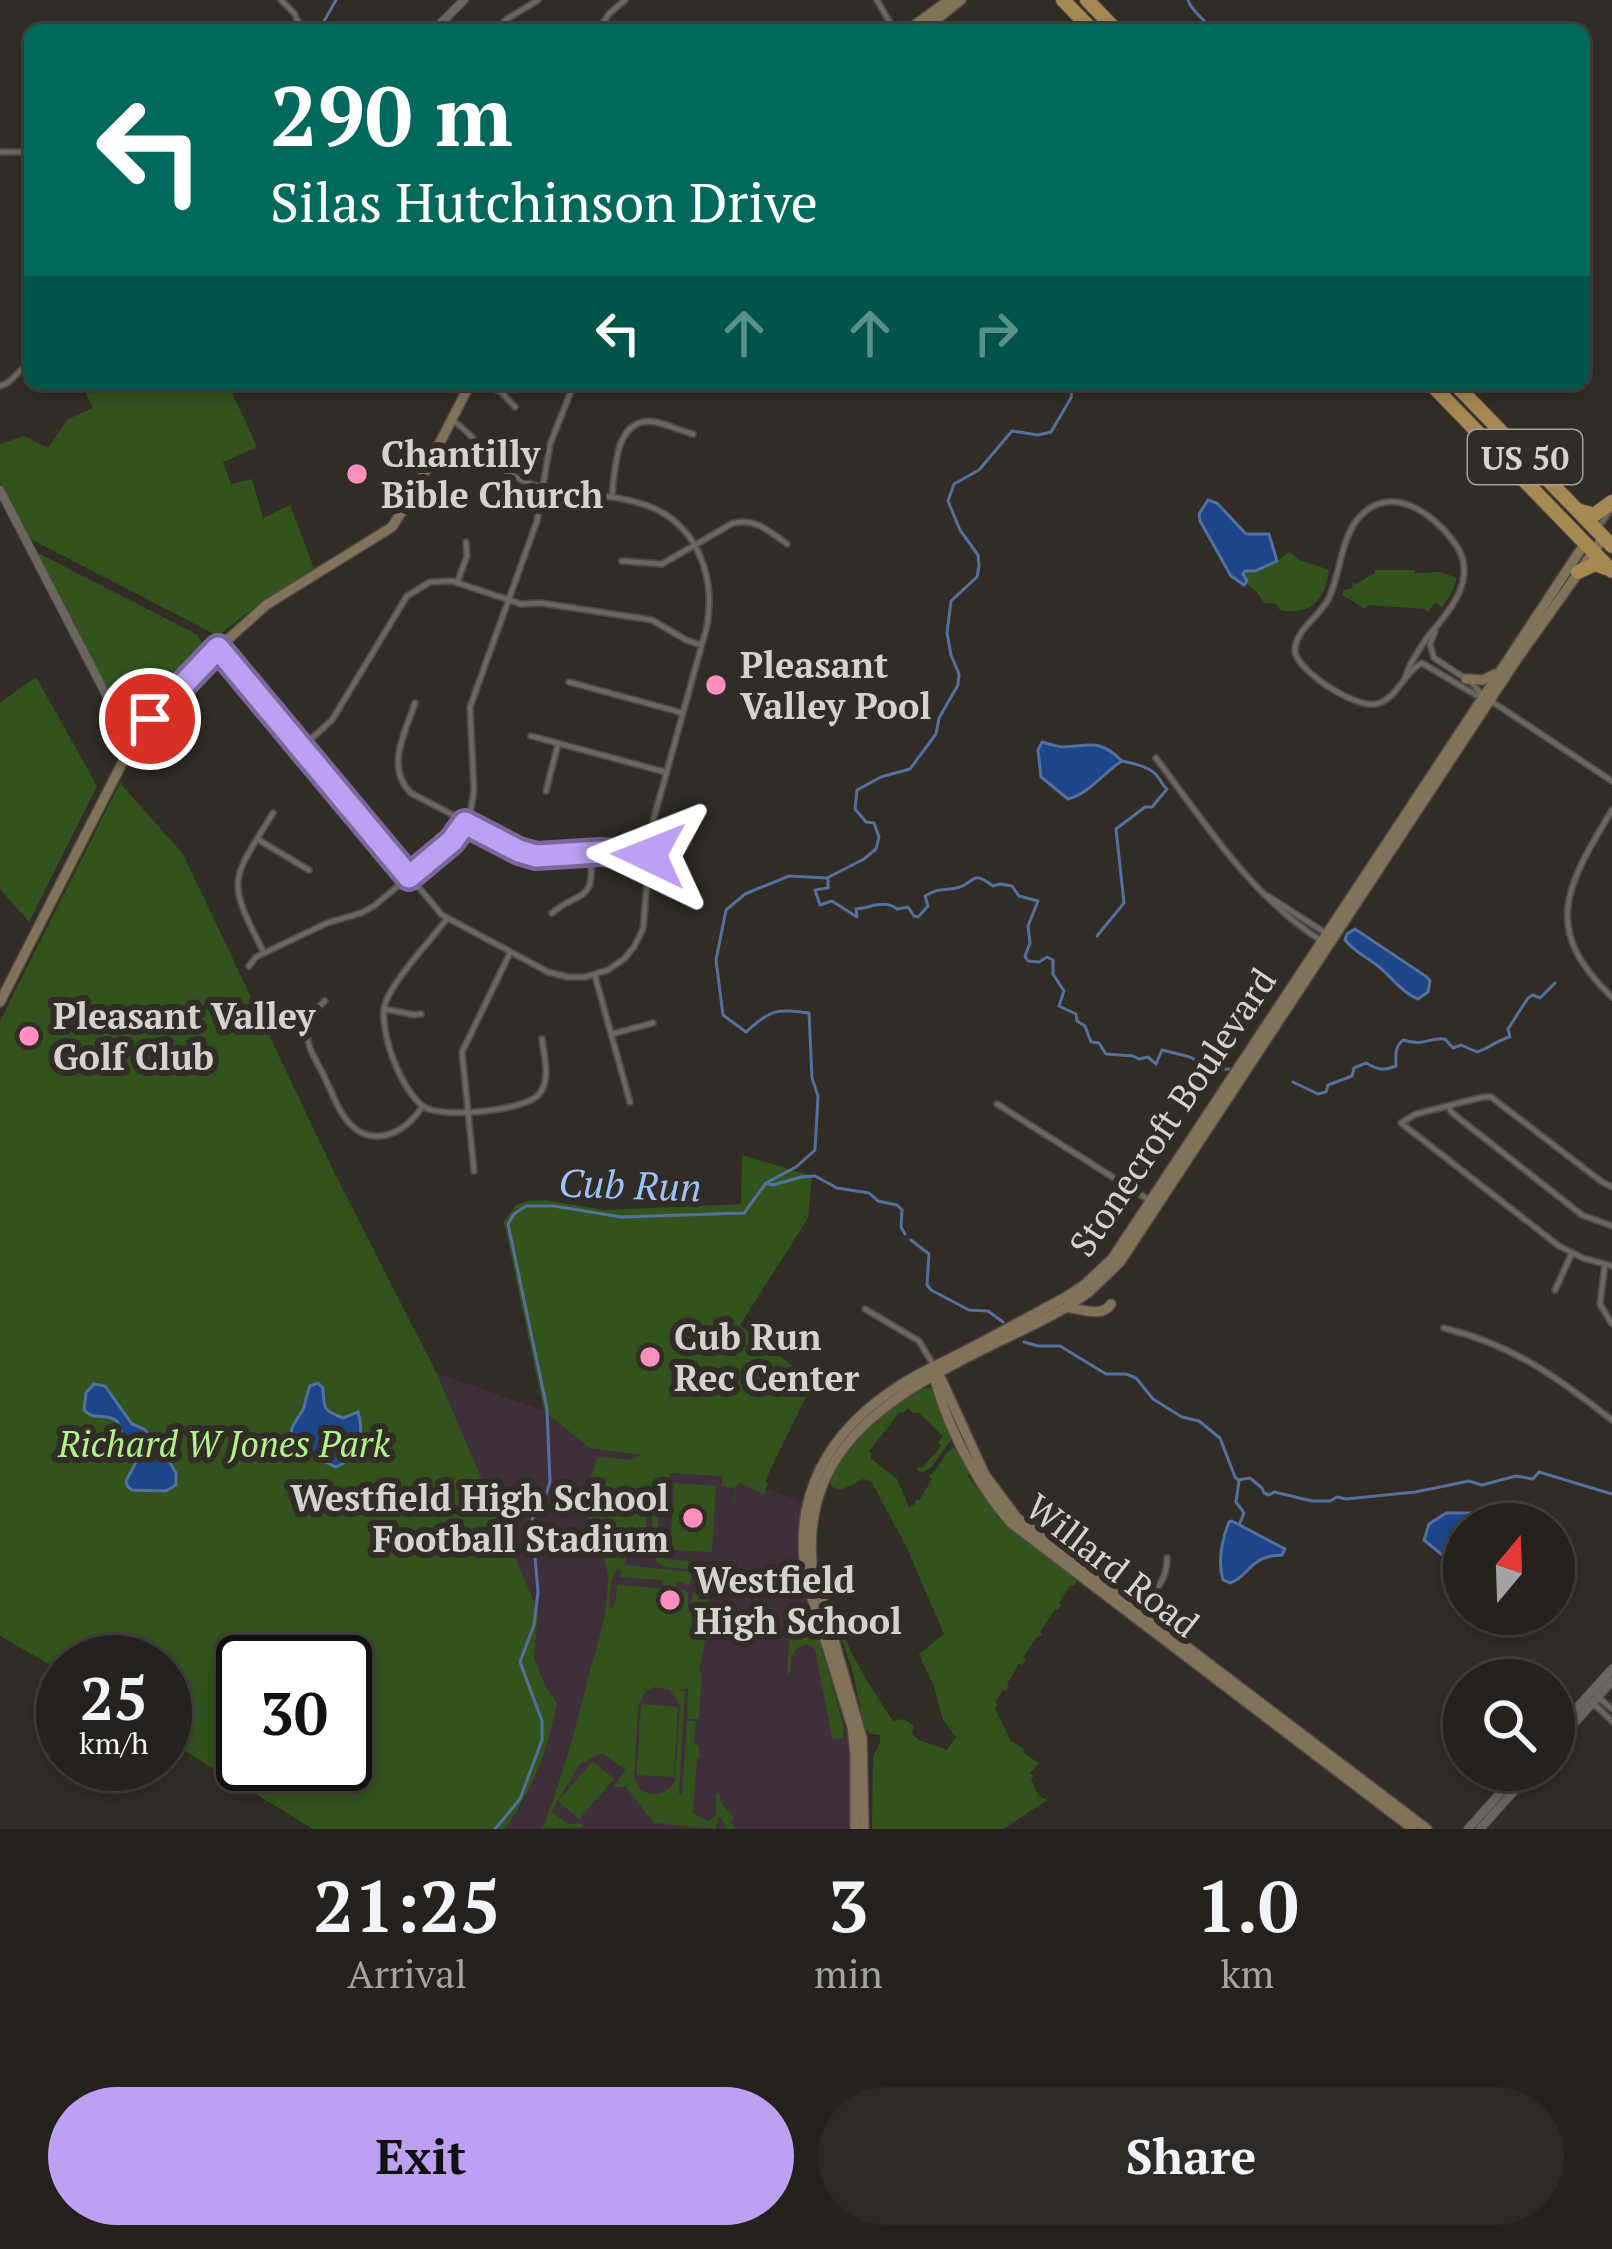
<!DOCTYPE html>
<style>
body{margin:0;font-family:"PT Serif",serif;background:#2d2925;color:#f1f3f6;height:100vh;display:flex;flex-direction:column;font-size:45px;white-space:nowrap}
*{box-sizing:border-box;margin:0}
p{font-size:39px;color:#a3a3a3}
.icon{flex:none;width:66px;height:66px;fill:none;stroke:currentColor;stroke-width:2;stroke-linecap:round;stroke-linejoin:round}
.map{position:relative;height:1829px;overflow:hidden}
.sheet{display:flex;flex-direction:column;background:#25211c;flex:1}
.sheet>*{flex:none}
.guide{position:absolute;left:24px;top:24px;width:1566px;height:366px;border-radius:18px;box-shadow:0 6px 18px #0003,0 0 0 3px #423e3b;background:#00695c;color:#fff;overflow:hidden}
.needle{width:78px;rotate:19deg}
.buttons{position:absolute;left:1443px;top:1503px;display:grid;gap:24px}
.buttons a{display:grid;place-items:center;width:132px;height:132px;border-radius:50%;background:#25211c;box-shadow:0 6px 18px #0003,0 0 0 3px #423e3b;font-size:60px}
.speed{position:absolute;left:36px;top:1635px;display:flex;gap:24px;font-size:60px;font-weight:700;text-align:center}
.speed>*{display:grid;place-content:center;width:156px;height:156px;border-radius:50%;background:#25211c;box-shadow:0 6px 18px #0003,0 0 0 3px #423e3b;line-height:1}
.speed small{font-size:30px;font-weight:400}
.speed .limit{border:6px solid #111;border-radius:18px;background:#fff;color:#111}
.pin{position:absolute;display:grid;place-items:center;width:102px;height:102px;color:#fff;margin:-51px;border:6px solid #fff;border-radius:50%;box-shadow:0 3px 12px #0007}
.me{position:absolute;width:132px;margin:-66px;rotate:272deg;stroke-linejoin:round;filter:drop-shadow(0 0 9px #0008)}
.turn{display:flex;align-items:center;gap:42px;height:252px;padding:0 48px;font-size:54px}
.turn .icon{width:156px;height:156px;stroke-width:2.5}
.turn b{display:block;font-size:84px;line-height:102px}
.lanes{display:flex;align-items:center;height:114px;padding:0 48px;background:#0003;justify-content:center;gap:60px;direction:ltr}
.lanes .off{opacity:.35}
.eta{display:flex;justify-content:space-evenly;align-items:center;height:204px;text-align:center}
.eta b{font-size:72px;font-weight:700;line-height:84px}
.action{display:flex;gap:24px;margin-top:auto;padding:24px 48px}
.action a{flex:1;height:138px;border-radius:72px;background:#bca0f2;color:#111;font-size:48px;font-weight:700;line-height:138px;text-align:center}
.action a+a{background:#2d2925;color:#f1f3f6}
.map>svg:first-child{display:block}
</style>
<div class="map">
<svg width="1612" height="1829" viewBox="0 0 1612 1829">
<rect width="100%" height="100%" fill="#312c25"/>
<!-- education -->
<path fill="#3f2f3a" d="M425 1369 804 1502 798 1560 808 1610 818 1628 828 1661 852 1754 849 1829H505L527 1797 557 1703 545 1685 534 1658 538 1611Z"/>
<!-- green -->
<g fill="#33531d" fill-rule="evenodd">
<path d="M81 384H228L257 447 223 462 231 484 252 479 263 518 290 505 314 568 243 616 218 636 27 537 0 482V444L24 436 48 448 68 419 93 408Z"/>
<path d="M36 552 198 635 204 647 125 727Z"/>
<path d="M1290 552 1300 560 1329 570C1325 600 1311 616 1280 610L1276 604 1264 603 1256 591 1246 584 1243 574 1277 561Z"/>
<path d="M1375 570H1415V573L1440 572 1457 578 1451 594 1442 607 1435 602 1428 612 1425 609 1368 605 1365 609 1342 595 1344 590 1352 588 1353 582 1356 584 1375 573Z"/>
<path d="M36 677 97 786 29 922 0 889V703Z"/>
<path d="M120 783 183 854 335 1174 435 1370 538 1611 534 1658 545 1685 557 1703C547 1752 534 1788 505 1829H313L165 1739V1662H63V1672L0 1636V1021ZM243 1662H345V1764H243Z"/>
<path d="M742 1155 812 1176 808 1218 740 1325 813 1382 765 1481 768 1483 764 1494 739 1482 735 1489 734 1514V1488L722 1486V1476L670 1473 668 1499 660 1498 657 1531 666 1532 664 1559 690 1561 692 1569C684 1568 670 1569 662 1566 644 1557 660 1521 647 1502L619 1503V1506L641 1508 647 1515 644 1553 629 1551 624 1565 692 1572 690 1586 676 1581V1586L663 1585 662 1580 620 1577 622 1570 614 1571 609 1596 611 1610 616 1599 617 1585 685 1590 688 1593V1610L694 1592 698 1596V1609L700 1590 709 1589 705 1641 699 1671 702 1673 699 1719H687L688 1688 678 1691H685L679 1794H682L687 1721H696L694 1742 699 1747 700 1758 697 1759 693 1814 708 1821 716 1816V1794L719 1793 721 1803 734 1818 731 1822 736 1829H727L720 1817 717 1819 716 1829 654 1823 626 1787H613L626 1770 602 1753 580 1764 551 1812 568 1824H583V1827L542 1829C562 1780 575 1730 588 1679 597 1645 608 1614 608 1580 608 1549 585 1536 588 1502L578 1499V1496L587 1497 586 1491 597 1459C613 1453 626 1466 641 1455L590 1448 544 1411 504 1222 516 1205 528 1201 544 1200 605 1210 741 1204ZM655 1687 670 1690 680 1705 675 1781C667 1795 653 1798 640 1789L634 1778 638 1706 645 1692Z"/>
<path d="M929 1387 932 1389 952 1438 932 1467 922 1473 917 1470 919 1467 922 1468 941 1446 938 1443 943 1436 919 1413H913L908 1408 903 1413 900 1412 869 1451 872 1454 870 1458 897 1479 909 1507 915 1504 916 1499 919 1501 932 1479 929 1476C940 1469 942 1455 953 1448L959 1449 969 1470 968 1476 997 1513V1517L1049 1559 1066 1569 1077 1581 1074 1586 1070 1585 1059 1603 1061 1606 1058 1610 1055 1609 1040 1632 1042 1635 1036 1638 1023 1657 1026 1660 1022 1665 1019 1664 1007 1684 1009 1686 1006 1691 1003 1690 995 1702 997 1704 995 1709 1011 1741 1025 1749 1023 1753 1039 1763 1030 1773 1033 1776 1031 1779 1039 1796 1047 1800 1003 1829H872L873 1756 880 1743V1735L871 1734 864 1728 853 1672 838 1628 837 1620H839C850 1657 872 1689 893 1721 902 1718 906 1719 914 1726L912 1734 919 1740 947 1750 956 1737 943 1720 934 1687 919 1654 944 1634 906 1546 871 1481 863 1479 841 1490 832 1487 830 1482C842 1447 893 1396 929 1387Z"/>
<path d="M674 1483 716 1486 712 1552 670 1550Z"/>
<path d="M808 1625 816 1629 844 1728 843 1737 840 1739 832 1738 815 1649 806 1644 797 1648 791 1657 790 1673 787 1676 790 1630Z"/>
<path d="M641 1704 678 1707 674 1777 637 1775Z"/>
<path d="M593 1761 614 1779 579 1819 558 1801Z"/>
</g>
<!-- water -->
<g fill="#1c4689" stroke="#54709e" stroke-width="3">
<path d="M1208 500 1217 503 1246 534H1269L1277 561 1255 571H1245L1243 574 1247 581 1244 585 1231 576 1200 521 1199 514Z"/>
<path d="M1042 742C1045 743 1060 747 1063 747 1090 746 1099 738 1122 761 1104 772 1089 794 1068 799L1041 777 1038 750Z"/>
<path d="M1355 929 1427 977 1430 981 1428 992 1418 999C1401 992 1391 976 1378 966 1366 957 1355 952 1345 940L1347 934Z"/>
<path d="M318 1383 323 1388C324 1408 322 1410 343 1418L358 1412C365 1434 358 1458 336 1467L313 1456 301 1458C300 1451 294 1445 292 1438 288 1426 300 1418 304 1407 306 1400 307 1393 310 1386Z"/>
<path d="M94 1384 105 1386 132 1424 144 1429 163 1451 176 1473V1485L166 1491 132 1490 128 1487 126 1482C130 1470 143 1458 136 1446 134 1444 123 1435 122 1433 116 1424 122 1422 111 1418 98 1414 94 1420 84 1410L86 1393Z"/>
<path d="M1446 1513H1483L1498 1522V1524H1464V1573L1424 1540 1429 1524Z"/>
<path d="M1232 1521 1285 1549 1282 1555C1273 1556 1265 1556 1257 1562 1246 1569 1243 1579 1230 1583L1223 1580C1217 1560 1222 1540 1229 1522Z"/>
</g>
<g fill="none" stroke-linecap="round" stroke-linejoin="round">
<!-- stream -->
<g stroke="#54709e" stroke-width="3">
<path d="M1188 0C1192 13 1205 17 1210 30"/>
<path d="M319 30 336 0"/>
<path d="M828 880V888L815 890 820 905 832 901 857 917 856 909C870 908 884 899 897 909L908 907 914 916 918 917 928 906 925 896C940 887 942 891 956 888 976 884 970 868 993 886L1000 884 1012 886 1019 896 1038 901 1028 926 1030 943 1025 956 1028 961 1039 962 1047 957 1053 960V974L1064 991 1059 1006 1076 1014 1077 1021 1085 1026 1091 1042 1099 1043 1106 1054 1133 1056 1139 1059 1148 1057 1156 1064 1162 1050 1190 1057 1211 1069H1229"/>
<path d="M1097 936 1124 903 1116 829 1145 807H1152L1167 789C1163 786 1161 781 1158 777 1150 766 1134 764 1122 761"/>
<path d="M1293 1082 1318 1094 1326 1092 1328 1085 1352 1076 1354 1068 1366 1063C1378 1070 1383 1071 1396 1066 1396 1055 1394 1048 1403 1040 1426 1047 1428 1037 1445 1039L1453 1048 1461 1045 1477 1052C1489 1048 1498 1040 1510 1037L1508 1029 1528 998 1533 995 1540 998 1555 983"/>
<path d="M766 1183 773 1185 801 1177 815 1176 837 1188 869 1193 878 1201 897 1205 902 1210 901 1227 905 1234"/>
<path d="M911 1240 929 1254 927 1285 931 1290 969 1310 988 1311 1003 1322"/>
<path d="M1024 1342 1038 1346H1060L1106 1374H1126L1136 1378 1153 1399 1182 1417 1199 1421 1220 1438 1235 1477 1238 1480 1250 1478 1262 1488 1264 1493 1269 1495 1274 1492 1312 1501H1330L1337 1497 1346 1499 1415 1492 1469 1481 1482 1485 1516 1476 1533 1479 1539 1472 1612 1494"/>
<path d="M1239 1481 1236 1502 1244 1513 1240 1523"/>
<path d="M495 1829 520 1799 542 1740V1721L520 1662 534 1625 538 1592 532 1522 535 1507 544 1500 550 1482 547 1409 508 1224 514 1214 526 1206H554L621 1217 744 1213 766 1183 796 1167 815 1150 818 1096 812 1078 809 1013C776 1009 771 1009 746 1032L723 1015 716 960 726 910 745 894 789 876 827 878 864 859 876 849 879 837 874 823 866 822 855 809 857 790 881 777 910 769 936 734 939 718 958 685 959 674 951 655 947 633 951 601 977 577 979 566 978 555 960 530 948 501 954 484 979 470 1012 431 1038 435 1051 432 1071 398 1073 384"/>
</g>
<!-- minor casing -->
<g stroke="#4e4a44" stroke-width="8">
<g id="minor">
<path d="M281 0 294 13 302 30"/>
<path d="M877 0 894 30"/>
<path d="M495 30 507 19 538 0"/>
<path d="M598 30 609 14 625 0"/>
<path d="M0 152H30"/>
<path d="M482 384 501 392 515 407"/>
<path d="M0 386C15 382 17 369 30 364"/>
<path d="M612 496C615 469 615 415 656 422 668 425 681 431 693 434"/>
<path d="M1598 528 1612 508"/>
<path d="M622 561 662 564 733 523C756 518 769 531 787 544"/>
<path d="M457 583 467 556 466 542"/>
<path d="M1435 632 1430 644 1434 658 1471 682 1483 696"/>
<path d="M218 648 442 915 548 972 568 977H585L608 970 624 959 634 947 643 929 652 825 707 626C712 596 709 570 694 544 656 481 581 505 523 481 494 468 479 438 452 420"/>
<path d="M1405 678 1410 665C1416 655 1422 644 1430 634 1451 610 1478 577 1456 545 1435 514 1389 480 1357 520 1341 540 1340 574 1329 598 1321 615 1294 631 1295 651 1297 671 1355 708 1375 704 1398 700 1403 672 1422 663L1476 695 1482 696"/>
<path d="M569 682 683 713"/>
<path d="M1491 701 1612 781"/>
<path d="M415 703C405 733 385 767 411 793L527 854 544 857 601 852 649 855"/>
<path d="M531 736 665 772"/>
<path d="M301 748 332 720 407 596 430 582 452 581 521 604 541 603 652 620 686 640 701 645"/>
<path d="M1156 758C1206 824 1249 894 1320 940"/>
<path d="M546 791 558 744"/>
<path d="M1612 810C1568 884 1539 928 1612 997"/>
<path d="M257 839 309 870"/>
<path d="M1268 896 1324 932"/>
<path d="M552 913C581 889 596 904 590 853"/>
<path d="M446 920C430 941 396 977 386 1001 376 1026 402 1095 426 1108 445 1118 528 1111 540 1093 551 1078 544 1056 542 1039"/>
<path d="M264 953C226 878 230 883 273 813"/>
<path d="M249 966 256 957 327 923 361 913 374 906 452 841 470 814 474 791 470 707 537 521 550 444 574 384"/>
<path d="M595 976 630 1102"/>
<path d="M325 1001C315 1010 307 1018 307 1033 307 1048 318 1063 324 1076 331 1090 336 1106 345 1118 370 1151 404 1134 422 1107"/>
<path d="M385 1009 415 1015 421 1014"/>
<path d="M612 1034 653 1023"/>
<path d="M997 1104 1149 1200"/>
<path d="M1449 1107 1451 1112 1582 1215 1612 1226"/>
<path d="M474 1171 462 1052 510 953"/>
<path d="M1612 1187 1602 1182 1491 1097H1483L1416 1114 1401 1123 1559 1246 1583 1258 1612 1266"/>
<path d="M1605 1264 1600 1304 1612 1324"/>
<path d="M1555 1290 1572 1253"/>
<path d="M865 1309 919 1341 934 1366"/>
<path d="M1444 1328C1513 1345 1557 1377 1612 1420"/>
<path d="M1142 1609C1154 1592 1168 1579 1167 1558"/>
<path d="M1598 1697 1612 1709"/>
<path d="M1595 1705 1612 1721"/>
</g>
</g>
<!-- tertiary casing -->
<g stroke="#4e4a44" stroke-width="10">
<g id="tertiary">
<path d="M434 30 464 0"/>
<path d="M0 490 128 737 132 741"/>
<path d="M1554 1733 1612 1669"/>
<path d="M1554 1746 1612 1681"/>
<path d="M1468 1829 1521 1770"/>
<path d="M1480 1829 1533 1770"/>
</g>
</g>
<!-- secondary casing -->
<g stroke="#4e4a44" stroke-width="12">
<g id="secondary">
<path d="M908 30 949 0"/>
<path d="M923 30 961 0"/>
<path d="M1466 679 1483 680 1495 674"/>
<path d="M0 1002 136 736 204 661 266 605 392 527 416 489 470 384"/>
<path d="M1067 1307C1081 1309 1102 1318 1111 1304"/>
<path d="M937 1370 985 1475 1017 1518 1427 1829"/>
<path d="M933 1371C944 1421 977 1485 1011 1523L1413 1829"/>
<path d="M855 1829V1753L852 1727 808 1585C789 1498 828 1430 902 1384 920 1372 940 1364 959 1354 994 1336 1029 1317 1064 1298L1084 1285 1112 1259 1585 543"/>
<path d="M864 1829 862 1738 812 1563C799 1410 960 1367 1067 1307L1089 1292 1120 1262 1517 659 1604 537"/>
</g>
</g>
<!-- trunk casing -->
<g stroke="#4e4a44" stroke-width="16">
<g id="trunk">
<path d="M1063 0 1092 30"/>
<path d="M1087 0 1116 30"/>
<path d="M1431 384 1612 571"/>
<path d="M1455 384 1612 546"/>
<path d="M1580 511 1594 515 1612 502"/>
<path d="M1578 572 1595 564 1606 568"/>
</g>
</g>
<!-- minor -->
<use href="#minor" stroke="#6b665e" stroke-width="4.5"/>
<!-- tertiary -->
<use href="#tertiary" stroke="#6b665e" stroke-width="8"/>
<!-- secondary -->
<use href="#secondary" stroke="#81735a" stroke-width="9"/>
<!-- trunk -->
<use href="#trunk" stroke="#a68853" stroke-width="14"/>
</g>
<g fill="none" stroke-linecap="round" stroke-linejoin="round">
<!-- route casing -->
<g stroke="#7a689d" stroke-width="30">
<path id="route" d="M150 719 218 648 409 877 452 841 465 823 519 851 536 856 601 852 649 855"/>
</g>
<!-- route -->
<use href="#route" stroke="#bca0f2" stroke-width="21"/>
</g>
<!-- markers -->
<g fill="#fe8ebb" stroke="#312c25" stroke-width="4.5">
<circle cx="357" cy="474" r="12"/>
<circle cx="716" cy="685" r="12"/>
<circle cx="29" cy="1036" r="12"/>
<circle cx="650" cy="1357" r="12"/>
<circle cx="693" cy="1518" r="12"/>
<circle cx="670" cy="1600" r="12"/>
</g>
<g text-anchor="middle" dominant-baseline="central" stroke-width="12" stroke-linejoin="round" paint-order="stroke">
<!-- shield labels -->
<rect fill="#312c25" stroke="#a4a19c" stroke-width="3" x="1468" y="430" width="114" height="54" rx="9"/>
<g font-size="33" font-weight="bold" fill="#d6d3cf">
<text x="1525" y="457">US 50</text>
</g>
<!-- poi labels -->
<g font-size="36" font-weight="bold" fill="#d6d3cf" stroke="#312c25" text-anchor="start">
<text x="381" y="453">Chantilly<tspan x="381" dy="41">Bible Church</tspan></text>
<text x="740" y="664">Pleasant<tspan x="740" dy="41">Valley Pool</tspan></text>
<text x="53" y="1015">Pleasant Valley<tspan x="53" dy="41">Golf Club</tspan></text>
<text x="674" y="1336">Cub Run<tspan x="674" dy="41">Rec Center</tspan></text>
<text x="669" y="1497" text-anchor="end">Westfield High School<tspan x="669" dy="41">Football Stadium</tspan></text>
<text x="694" y="1579">Westfield<tspan x="694" dy="41">High School</tspan></text>
</g>
<!-- street labels -->
<g font-size="36" fill="#d6d3cf" stroke="#312c25">
<text transform="translate(1172 1112) rotate(-56)">Stonecroft Boulevard</text>
<text transform="translate(1113 1565) rotate(38)">Willard Road</text>
</g>
<!-- park labels -->
<g font-size="36" font-style="italic" fill="#b1f38a" stroke="#312c25">
<text x="224" y="1443">Richard W Jones Park</text>
</g>
<!-- water labels -->
<g font-size="39" font-style="italic" fill="#9dc2fb" stroke="#312c25">
<text transform="translate(630 1184) rotate(2)">Cub Run</text>
</g>
</g>
</svg>
<div class="buttons">
<a><svg class="needle" viewBox="-14 -14 28 28"><path d="M0-13l5 13h-10z" fill="#e53935"/><path d="M0 13l5-13h-10z" fill="#a3a3a3"/></svg></a>
<a><svg class="icon" aria-label="search" viewBox="0 0 24 24"><circle cx="10" cy="10" r="6"/><path d="M15 15l6 6"/></svg></a>
</div>
<div class="speed"><div>25<small>km/h</small></div><div class="limit">30</div></div>
<div class="pin" style="left:150px;top:719px;background:#d93025"><svg class="icon" aria-label="arrive" viewBox="0 0 24 24"><path d="M6 21V4h12l-3 4 3 4H6"/></svg></div>
<svg class="me" style="left:649px;top:855px" viewBox="-20 -20 40 40"><path d="M0-17L14 15 0 8-14 15z" fill="#bca0f2" stroke="#fff" stroke-width="4"/></svg>
<div class="guide">
<div class="turn"><svg class="icon" aria-label="left" viewBox="0 0 24 24"><path d="M17 20v-9H6M10 6l-5 5 5 5"/></svg><div><b>290 m</b>Silas Hutchinson Drive</div></div>
<div class="lanes"><svg class="icon" aria-label="left" viewBox="0 0 24 24"><path d="M17 20v-9H6M10 6l-5 5 5 5"/></svg><svg class="icon off" aria-label="ahead" viewBox="0 0 24 24"><path d="M12 20V5M6 11l6-6 6 6"/></svg><svg class="icon off" aria-label="ahead" viewBox="0 0 24 24"><path d="M12 20V5M6 11l6-6 6 6"/></svg><svg class="icon off" aria-label="right" viewBox="0 0 24 24"><path d="M7 20v-9h11M14 6l5 5-5 5"/></svg></div>
</div>
</div>
<section class="sheet">
<div class="eta">
<div><b>21:25</b><p>Arrival</p></div>
<div><b>3</b><p>min</p></div>
<div><b>1.0</b><p>km</p></div>
</div>
<div class="action"><a>Exit</a><a>Share</a></div>
</section>
